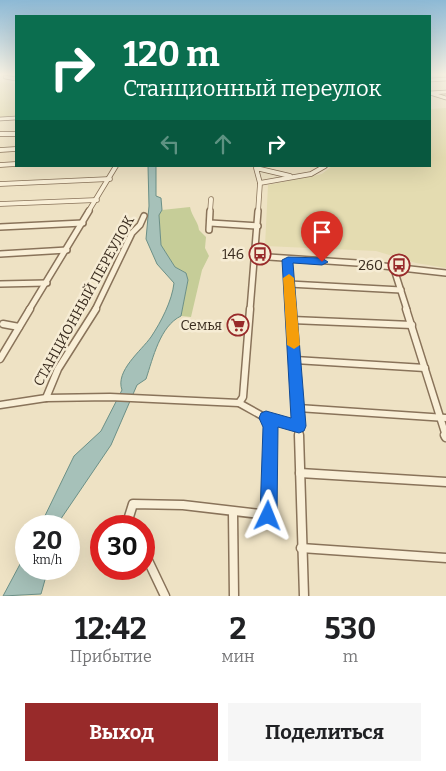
<!DOCTYPE html>
<html lang="ru">
<meta charset="utf-8">
<style>
body{margin:0;font-family:Bitter,serif;background:#f6f6f6;color:#202124;height:100vh;display:flex;flex-direction:column;font-size:19px;white-space:nowrap}
*{box-sizing:border-box;margin:0}
p{font-size:16px;color:#757577}
.icon{flex:none;width:28px;height:28px;fill:none;stroke:currentColor;stroke-width:2;stroke-linecap:round;stroke-linejoin:round}
.map{position:relative;height:596px;overflow:hidden}
.sheet{display:flex;flex-direction:column;background:#fff;flex:1}
.sheet>*{flex:none}
.guide{position:absolute;left:15px;top:15px;width:416px;height:152px;border-radius:0px;box-shadow:0 5px 20px #0002;background:#0b6e4f;color:#fff;overflow:hidden}
.speed{position:absolute;left:15px;top:515px;display:flex;gap:10px;font-size:25px;font-weight:700;text-align:center}
.speed>*{display:grid;place-content:center;width:65px;height:65px;border-radius:50%;background:#fff;box-shadow:0 5px 20px #0002;line-height:1}
.speed small{font-size:12px;font-weight:400}
.speed .limit{border:8px solid #d22;background:#fff;color:#111}
.pin{position:absolute;display:grid;place-items:center;width:42px;height:42px;color:#fff;margin:-51px -21px;border-radius:50% 50% 50% 0;rotate:-45deg;box-shadow:0 0 5px #0007}
.pin .icon{rotate:45deg}
.me{position:absolute;width:55px;margin:-28px;rotate:2deg;stroke-linejoin:round;filter:drop-shadow(0 0 4px #0008)}
.turn{display:flex;align-items:center;gap:18px;height:105px;padding:0 25px;font-size:22px}
.turn .icon{width:65px;height:65px;stroke-width:2.5}
.turn b{display:block;font-size:35px;line-height:42px}
.lanes{display:flex;align-items:center;height:48px;padding:0 25px;background:#0003;justify-content:center;gap:25px;direction:ltr}
.lanes .off{opacity:.35}
.eta{display:flex;justify-content:space-evenly;align-items:center;height:85px;text-align:center}
.eta b{font-size:30px;font-weight:700;line-height:35px}
.button{display:flex;gap:10px;margin-top:auto;padding:10px 25px}
.button a{flex:1;height:58px;border-radius:0px;background:#982a2a;color:#fff;font-size:20px;font-weight:700;line-height:58px;text-align:center}
.button a+a{background:#f6f6f6;color:#202124}
.map>svg:first-child{display:block}
</style>
<div class="map">
<svg width="446" height="596" viewBox="0 0 446 596">
<rect width="100%" height="100%" fill="#eee2c4"/>
<!-- farmland -->
<g fill="#e4dcb1">
<path d="M0 82 16 83V116L0 117Z"/>
<path d="M446 108V268L416 263 376 251 265 246 268 185 322 174 332 166H430V109Z"/>
</g>
<!-- green -->
<path fill="#c6cd98" d="M190 207C192 217 198 221 199 230L206 237 205 248 209 256 202 270 191 317 181 316 188 280 186 273 175 267 161 245 159 215 162 210Z"/>
<!-- water -->
<g fill="#a6c1b9" stroke="#6c9087">
<path d="M148 166H156V196L161 198 162 210 159 215 161 245 175 267 186 273 188 280 181 316C160 326 153 358 146 379L137 385 111 445 56 526H40L74 456 101 431 122 390C115 371 141 351 151 337 161 322 172 301 174 283L157 264 146 239 149 206Z"/>
<path d="M26 553V569H48L41 594 3 596Z"/>
</g>
<g fill="none" stroke-linecap="round" stroke-linejoin="round">
<!-- minor-far4 casing -->
<g stroke="#89735a" stroke-width="4.5">
<g id="minor-far4">
<path d="M5 77 16 79"/>
<path d="M430 80 446 79"/>
<path d="M430 93 446 98"/>
<path d="M430 93 446 92"/>
<path d="M0 119 16 118"/>
<path d="M0 134H16"/>
</g>
</g>
<!-- minor-far3 casing -->
<g stroke="#89735a" stroke-width="5.5">
<g id="minor-far3">
<path d="M0 134H16"/>
<path d="M0 150 16 149"/>
<path d="M0 165 16 164"/>
<path d="M260 183 256 168 290 176"/>
<path d="M0 184 110 179"/>
<path d="M0 204 97 200"/>
<path d="M88 212 116 166"/>
<path d="M210 212 211 199"/>
<path d="M258 212 260 183 311 174 325 166"/>
</g>
</g>
<!-- minor-far2 casing -->
<g stroke="#89735a" stroke-width="8">
<g id="minor-far2">
<path d="M210 223 258 226"/>
<path d="M0 227 83 223"/>
<path d="M209 230 210 211"/>
<path d="M0 254 67 250"/>
<path d="M254 256 357 263 446 273"/>
<path d="M288 260 291 310"/>
<path d="M393 266 407 310"/>
<path d="M0 284 47 283"/>
<path d="M289 284 401 290"/>
<path d="M29 310 89 211"/>
<path d="M95 310 132 233 140 225 144 216"/>
<path d="M250 310 258 211"/>
</g>
</g>
<!-- minor-far1 casing -->
<g stroke="#89735a" stroke-width="9">
<g id="minor-far1">
<path d="M291 309 299 436"/>
<path d="M406 309 446 436"/>
<path d="M292 320 412 325"/>
<path d="M3 324 19 327"/>
<path d="M0 359 30 309"/>
<path d="M295 360 425 368"/>
<path d="M46 398 58 369 96 309"/>
<path d="M239 403 243 397 250 309"/>
<path d="M0 405 46 398 110 397 239 403 266 418 299 427"/>
<path d="M298 408 446 418"/>
<path d="M266 418 270 427V436"/>
</g>
</g>
<!-- minor casing -->
<g stroke="#89735a" stroke-width="11">
<g id="minor">
<path d="M299 435 304 596"/>
<path d="M445 435 446 437"/>
<path d="M300 473 446 482"/>
<path d="M233 513 234 596"/>
<path d="M131 526 128 520 133 504 183 505 268 515 270 435"/>
<path d="M301 548 446 558"/>
<path d="M144 552 165 596"/>
</g>
</g>
<!-- minor-far4 -->
<use href="#minor-far4" stroke="#f9efd7" stroke-width="3"/>
<!-- minor-far3 -->
<use href="#minor-far3" stroke="#f9efd7" stroke-width="4"/>
<!-- minor-far2 -->
<use href="#minor-far2" stroke="#f9efd7" stroke-width="5"/>
<!-- minor-far1 -->
<use href="#minor-far1" stroke="#f9efd7" stroke-width="6"/>
<!-- minor -->
<use href="#minor" stroke="#f9efd7" stroke-width="8"/>
</g>
<!-- sky -->
<linearGradient id="sky" x2="0" y2="1"><stop stop-color="#8db9d5"/><stop offset="0.47" stop-color="#f7f2e4"/><stop offset="1" stop-color="#f7f2e4" stop-opacity="0"/></linearGradient>
<rect width="446" height="158" fill="url(#sky)"/>
<!-- route -->
<path fill="#1a73e8" stroke="#114b97" d="M288 257 322 258 328 262 322 265 293 263 306 426 304 431 299 433 278 427 277 516 274 522 268 524 262 522 260 516 263 427 259 418 261 413 266 411 291 418 282 260Z"/>
<!-- slow -->
<path fill="#f59e0b" d="M289 274 294 278 300 345 294 349 287 345 283 278Z"/>
<!-- icons -->
<defs>
<g id="bus-ring" transform="scale(1.125)"><circle r="9.5" fill="#f6ecd4" stroke="#982a2a" stroke-width="1.5"/><path d="M-5-6H5V4H4V6H2V4H-2V6H-4V4H-5ZM-3.5-4V0h7V-4ZM-3.5 1.2v1.5H-2V1.2ZM2 1.2v1.5H3.5V1.2Z" fill="#982a2a"/></g>
<g id="supermarket-ring" transform="scale(1.125)"><circle r="9.5" fill="#f6ecd4" stroke="#982a2a" stroke-width="1.5"/><path d="M-6-5.5h2.5l.6 2H6L4.5 2H-2.5L-4.4-4H-6ZM-1.5 3.2a1.3 1.3 0 1 0 .1 0ZM3 3.2a1.3 1.3 0 1 0 .1 0Z" fill="#982a2a"/></g>
</defs>
<g fill-rule="evenodd">
<use href="#bus-ring" x="260" y="254"/>
<use href="#bus-ring" x="399" y="265"/>
<use href="#supermarket-ring" x="238" y="325"/>
</g>
<g text-anchor="middle" dominant-baseline="central" stroke-width="5" stroke-linejoin="round" paint-order="stroke">
<!-- poi labels -->
<g font-size="14" fill="#392b1e" stroke="#f6ecd4" text-anchor="end">
<text x="244" y="254">146</text>
<text x="383" y="265">260</text>
<text x="222" y="325">Семья</text>
</g>
<!-- street labels -->
<g font-size="14" fill="#392b1e" stroke="#f6ecd4">
<text transform="translate(84 301) rotate(-61)">СТАНЦИОННЫЙ ПЕРЕУЛОК</text>
</g>
</g>
</svg>
<div class="speed"><div>20<small>km/h</small></div><div class="limit">30</div></div>
<div class="pin" style="left:322px;top:262px;background:#d93025"><svg class="icon" aria-label="arrive" viewBox="0 0 24 24"><path d="M6 21V4h12l-3 4 3 4H6"/></svg></div>
<svg class="me" style="left:268px;top:516px" viewBox="-20 -20 40 40"><path d="M0-17L14 15 0 8-14 15z" fill="#1a73e8" stroke="#fff" stroke-width="4"/></svg>
<div class="guide">
<div class="turn"><svg class="icon" aria-label="right" viewBox="0 0 24 24"><path d="M7 20v-9h11M14 6l5 5-5 5"/></svg><div><b>120 m</b>Станционный переулок</div></div>
<div class="lanes"><svg class="icon off" aria-label="left" viewBox="0 0 24 24"><path d="M17 20v-9H6M10 6l-5 5 5 5"/></svg><svg class="icon off" aria-label="ahead" viewBox="0 0 24 24"><path d="M12 20V5M6 11l6-6 6 6"/></svg><svg class="icon" aria-label="right" viewBox="0 0 24 24"><path d="M7 20v-9h11M14 6l5 5-5 5"/></svg></div>
</div>
</div>
<section class="sheet">
<div class="eta">
<div><b>12:42</b><p>Прибытие</p></div>
<div><b>2</b><p>мин</p></div>
<div><b>530</b><p>m</p></div>
</div>
<div class="button"><a>Выход</a><a>Поделиться</a></div>
</section>
